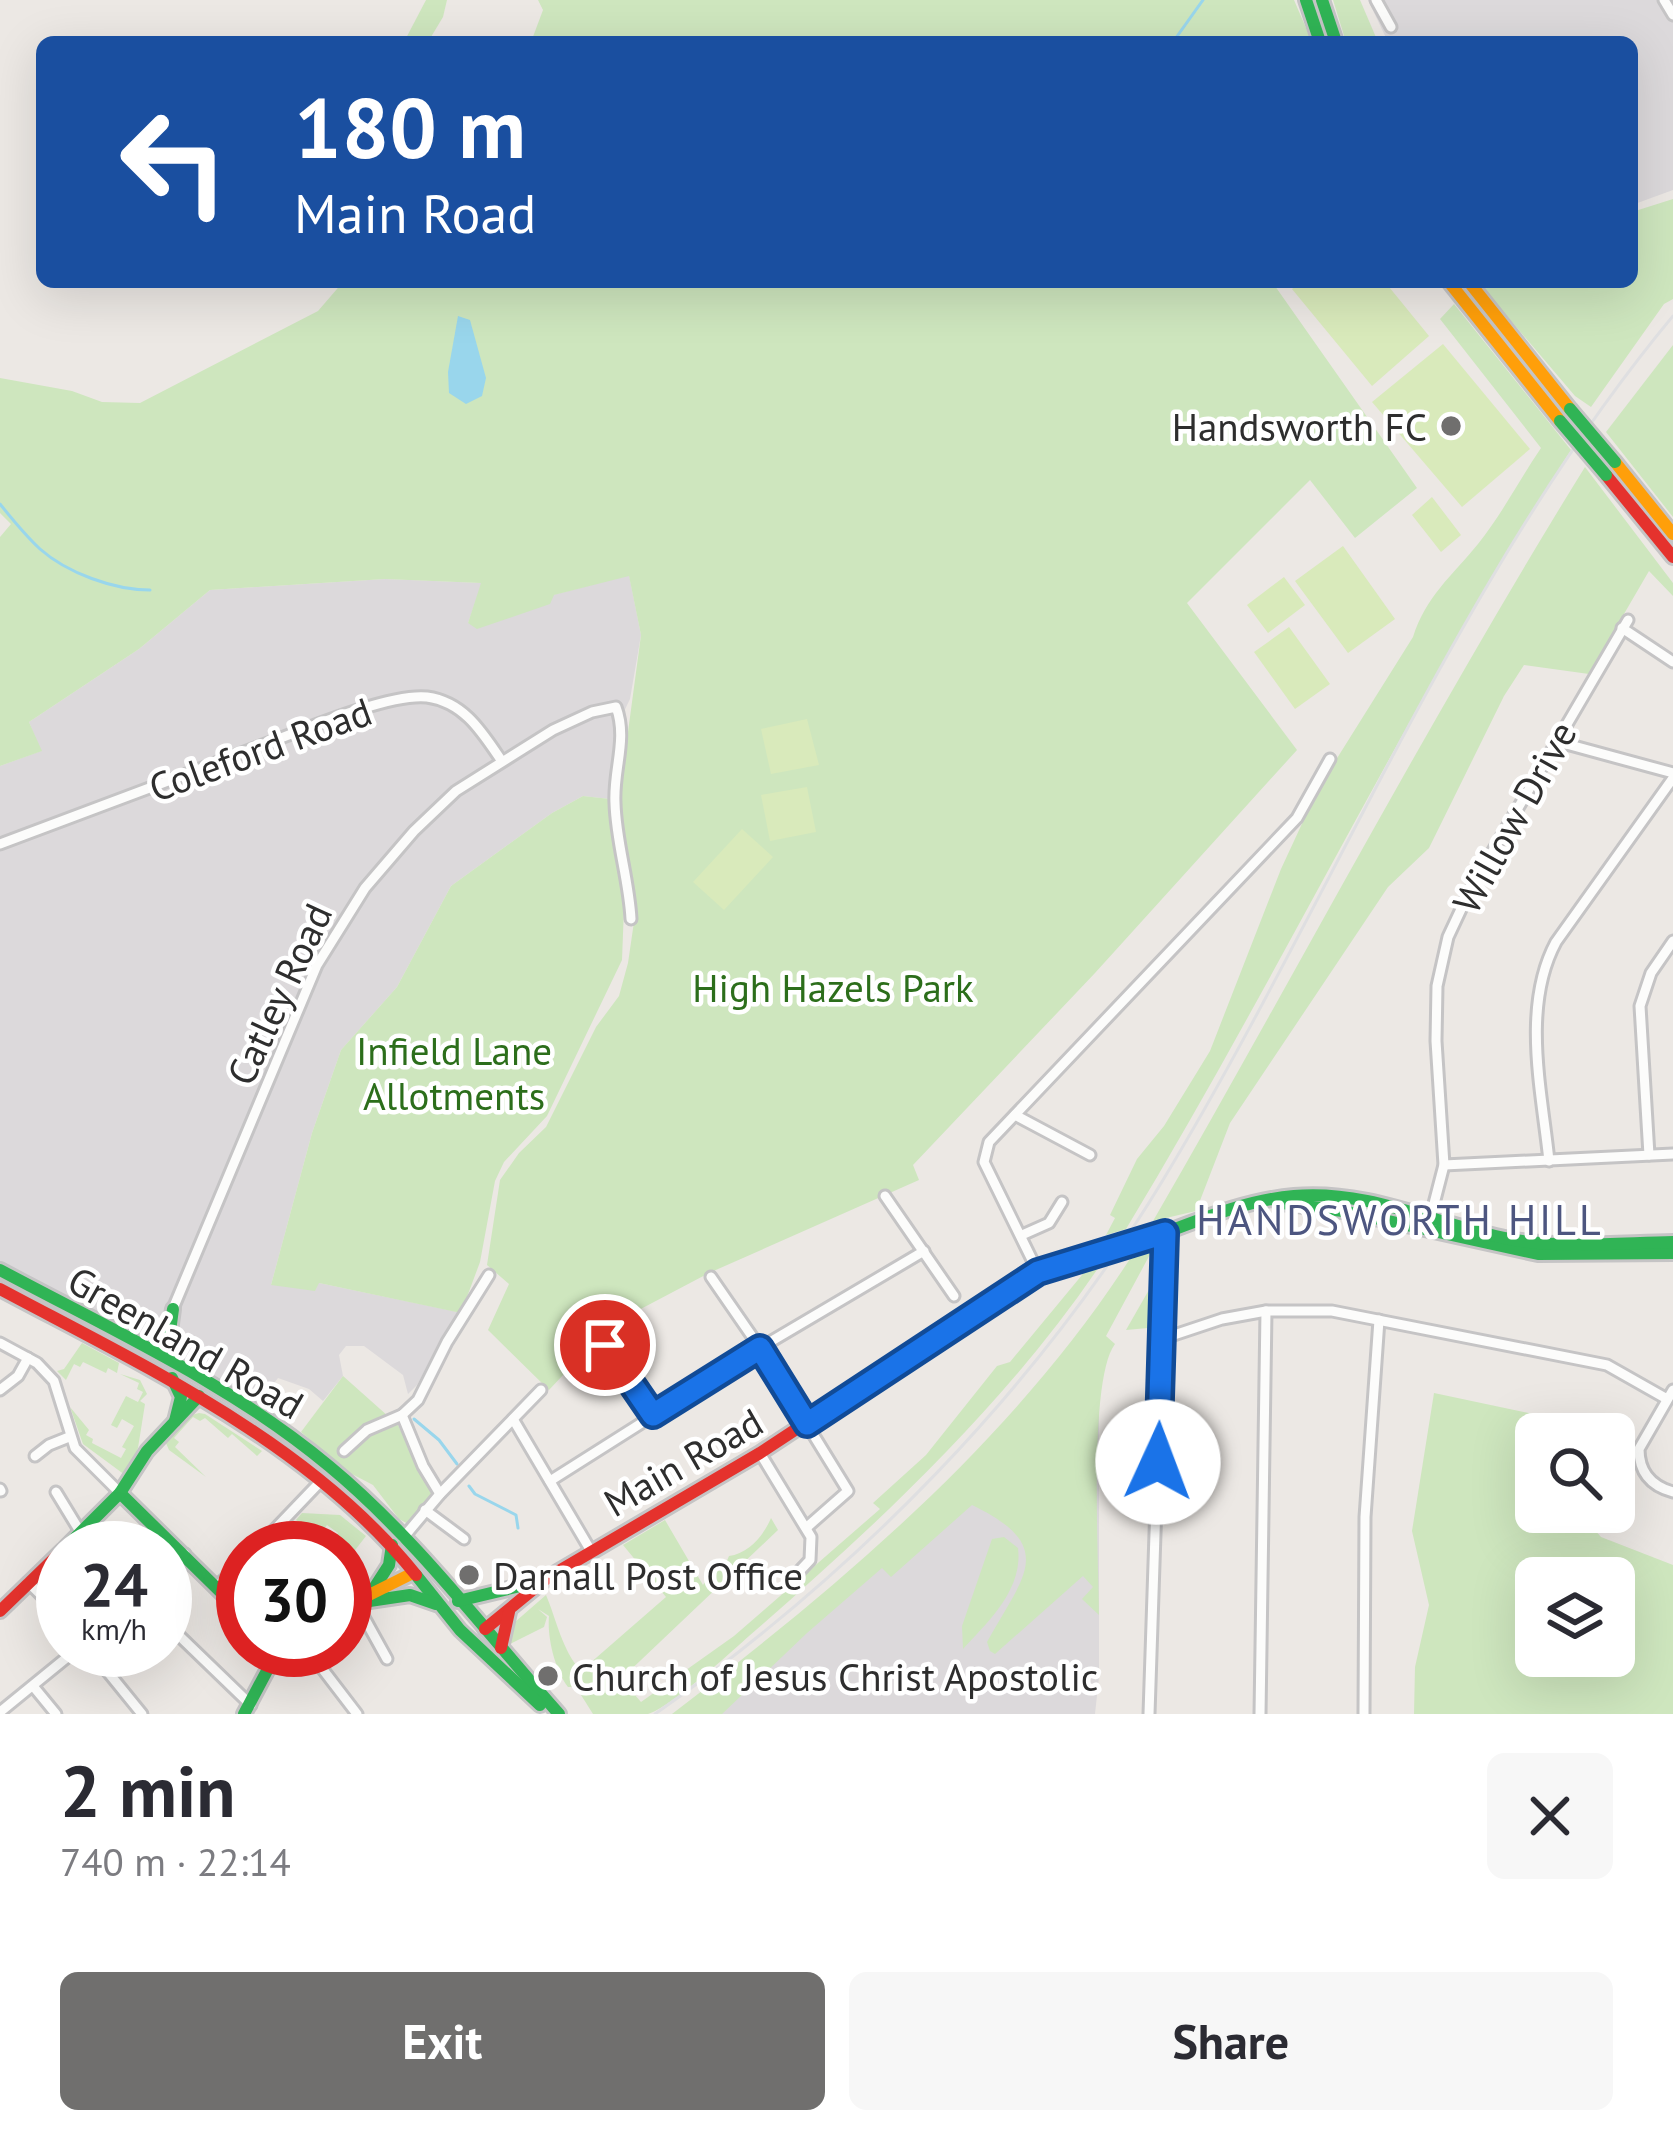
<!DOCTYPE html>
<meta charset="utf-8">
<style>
body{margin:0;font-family:"PT Sans",sans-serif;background:#f7f7f7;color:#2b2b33;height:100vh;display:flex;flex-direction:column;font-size:45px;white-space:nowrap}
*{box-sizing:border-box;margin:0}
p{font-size:39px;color:#7c7c81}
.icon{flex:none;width:66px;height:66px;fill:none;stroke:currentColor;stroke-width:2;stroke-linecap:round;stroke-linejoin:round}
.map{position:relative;height:1714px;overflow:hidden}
.drawer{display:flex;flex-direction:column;background:#fff;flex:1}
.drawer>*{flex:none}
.top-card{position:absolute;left:36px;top:36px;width:1602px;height:252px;border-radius:18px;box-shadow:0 12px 48px #0002;background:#1a4fa0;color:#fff;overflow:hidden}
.controls{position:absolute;left:1515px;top:1413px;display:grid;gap:24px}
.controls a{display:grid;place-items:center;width:120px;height:120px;border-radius:18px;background:#fff;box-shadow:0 12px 48px #0002;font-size:60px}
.speed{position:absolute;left:36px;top:1521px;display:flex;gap:24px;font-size:60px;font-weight:700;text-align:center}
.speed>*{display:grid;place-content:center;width:156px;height:156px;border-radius:50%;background:#fff;box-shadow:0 12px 48px #0002;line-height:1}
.speed small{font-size:30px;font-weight:400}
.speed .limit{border:18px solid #d22;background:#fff;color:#111}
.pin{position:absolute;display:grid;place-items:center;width:102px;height:102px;color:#fff;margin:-51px;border:6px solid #fff;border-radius:50%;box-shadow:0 3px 12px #0007}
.me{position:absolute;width:132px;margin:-66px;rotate:2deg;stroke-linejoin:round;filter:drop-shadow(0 0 9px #0008)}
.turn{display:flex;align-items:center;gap:42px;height:252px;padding:0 60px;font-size:54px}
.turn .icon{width:156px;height:156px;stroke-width:2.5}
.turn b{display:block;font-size:84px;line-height:102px}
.round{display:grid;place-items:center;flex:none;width:126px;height:126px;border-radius:18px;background:#f7f7f7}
.summary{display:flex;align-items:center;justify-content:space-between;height:204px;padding:0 60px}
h1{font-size:72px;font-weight:600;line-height:90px}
.action{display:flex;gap:24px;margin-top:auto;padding:24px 60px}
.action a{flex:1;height:138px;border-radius:18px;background:#706f6e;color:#fff;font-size:48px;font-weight:600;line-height:138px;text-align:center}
.action a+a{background:#f7f7f7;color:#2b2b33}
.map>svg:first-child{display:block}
</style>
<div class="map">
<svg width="1673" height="1714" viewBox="0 0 1673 1714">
<rect width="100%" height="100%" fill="#ece8e4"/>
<!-- industrial -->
<g fill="#dcd9db">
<path d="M1368 0H1673V190L1632 205V42H1388Z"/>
<path d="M629 575 641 635 630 699 617 726 610 799 583 796 552 813 451 886 397 987 341 1050 312 1133 271 1285 319 1283 458 1312 417 1385 408 1394 403 1375 364 1346H346L339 1355 343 1376 323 1401 309 1389 278 1378 259 1403 153 1349 0 1261V766L41 751 29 722 139 649 210 590 385 579 482 583 468 623 553 595Z"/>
<path d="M1083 1379 1099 1410V1677L1095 1714H708Z"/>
</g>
<!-- green -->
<g fill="#cee6be" fill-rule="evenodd">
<path d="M426 0H447L443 17 428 42H404Z"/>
<path d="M538 0H1294L1312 42H531L543 10Z"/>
<path d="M1333 0H1360L1378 42H1346Z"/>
<path d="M1673 199V299L1664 304 1591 407 1575 396 1478 282H1632V212Z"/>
<path d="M343 282H1280L1275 286 1417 488 1355 538 1310 480 1187 603 1297 750 1095 973 913 1165 919 1180 709 1273 635 1312 578 1359 549 1390 488 1330 509 1284 487 1265 500 1180 519 1153 546 1127 596 1027 619 996 628 963 635 915 619 799 641 635 629 576 554 595 550 604 477 629 468 623 481 583 385 579 210 590 139 649 29 722 42 751 0 766V537L11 524 0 513V378L72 391 102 402 140 403 318 311Z"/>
<path d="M1454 304 1571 450C1409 702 1281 973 1126 1229L1106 1235 1115 1218 1110 1215 1137 1159 1164 1126 1210 1051 1281 869 1319 787 1413 637C1426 596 1452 576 1478 544 1502 514 1520 479 1541 448L1440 319Z"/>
<path d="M1673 345V517L1606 432Z"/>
<path d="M1585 467 1673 583V596L1649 571 1589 674 1524 665 1504 696 1429 848 1388 887 1230 1123 1196 1211 1153 1221C1298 970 1432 714 1585 467Z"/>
<path d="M583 796 610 799 625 881 622 960 547 1116 504 1162 495 1181 480 1262 461 1313 319 1283 315 1291 271 1285 312 1133 341 1050 397 987 451 886 552 813Z"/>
<path d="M1154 1247 1106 1336 1115 1344C1088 1379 1099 1563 1099 1615L1082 1599 1093 1587 1083 1576 995 1654 990 1651 987 1642C1023 1576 1059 1547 972 1505L891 1577 882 1568 807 1633 722 1714H672C845 1581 1016 1438 1135 1251Z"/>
<path d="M1105 1258C1008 1403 880 1522 749 1636 729 1654 671 1707 648 1714 633 1714 609 1714 593 1714L576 1687H568C555 1670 547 1638 549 1616L538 1609 547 1617 544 1627 510 1644 515 1622 546 1595C557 1621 562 1650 581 1671L666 1597 623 1545 665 1520 703 1585 716 1566 725 1565 729 1556C749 1553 764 1535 771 1518L778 1530 621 1679 641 1702 734 1636 880 1509 873 1503 926 1455 997 1366 1010 1362 1082 1275 1084 1264Z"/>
<path d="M1165 1266 1159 1327 1126 1330 1150 1288 1153 1269Z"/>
<path d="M82 1343 119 1363 117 1373 108 1368 106 1373 83 1362 80 1367 74 1364 66 1380 57 1371 64 1369Z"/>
<path d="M120 1374 140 1380 147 1394 140 1401 145 1404 138 1448 125 1475 83 1444 70 1407 89 1430 86 1435 93 1439 92 1443 121 1458 126 1449 122 1447 134 1426 122 1419 117 1428 111 1425 126 1396 138 1402 143 1392 137 1389 139 1383Z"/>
<path d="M343 1376 398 1425 432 1495 408 1524 399 1519 373 1485 350 1473 301 1432Z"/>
<path d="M1434 1393 1566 1421V1434H1536V1512H1579L1601 1537 1673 1565V1714H1414L1415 1667 1429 1605 1412 1531ZM1536 1578H1614V1656H1536Z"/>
<path d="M199 1413 205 1414 262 1451 257 1456 232 1434 228 1438 205 1418 200 1421 193 1417 174 1438 179 1442 175 1447 206 1477 169 1450 165 1441 188 1416Z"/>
<path d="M302 1513 340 1515 366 1536 349 1558 345 1548 332 1542 338 1533 327 1525 317 1538 296 1520Z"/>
<path d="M1004 1537 1018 1548C1023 1589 990 1620 963 1649L962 1626 992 1539Z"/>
</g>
<!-- pitch -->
<g fill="#d9eabb">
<path d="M1301 282H1385L1429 336 1372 386 1292 289Z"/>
<path d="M1443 344 1530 449 1462 507 1372 402Z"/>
<path d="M1432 497 1461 535 1441 552 1412 515Z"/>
<path d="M1343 546 1395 619 1348 653 1295 581Z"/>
<path d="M1284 577 1305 605 1268 633 1247 605Z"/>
<path d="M1289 627 1330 684 1295 709 1254 652Z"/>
<path d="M807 719 819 765 771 774 761 729Z"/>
<path d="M807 787 816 832 770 841 761 795Z"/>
<path d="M742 829 773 857 724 910 693 882Z"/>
</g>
<!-- water -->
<path fill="#99d6ec" d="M458 316 470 320 486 378 482 396 466 404 449 393 448 372Z"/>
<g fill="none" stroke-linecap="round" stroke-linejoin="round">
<!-- stream -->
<g stroke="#99d6ec" stroke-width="3">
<path d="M1173 42 1203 0"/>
<path d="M0 504C12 519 26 536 40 549 67 573 114 590 150 590"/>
<path d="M414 1419 439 1440 457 1464"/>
<path d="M469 1486 475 1494 516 1515 518 1528"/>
</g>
<!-- street casing -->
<g stroke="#c5c4c5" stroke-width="15">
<g id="street">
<path d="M1376 0 1391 27"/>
<path d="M1664 0 1673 15"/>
<path d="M1622 628 1673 662"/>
<path d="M1559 742 1673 773"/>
<path d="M0 844C89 811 179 777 268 743 305 729 390 693 427 697 464 702 482 732 501 760"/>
<path d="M1015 1115 1090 1155"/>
<path d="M1649 1155 1640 1006 1651 973 1673 941"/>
<path d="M1549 1161C1542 1092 1521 1007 1556 942L1673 778"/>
<path d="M1444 1165 1673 1154"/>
<path d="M885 1196 954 1296"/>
<path d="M1429 1223 1444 1165 1436 1041 1437 986 1448 937 1470 890 1628 620"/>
<path d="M1022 1235 1049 1223 1062 1202"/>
<path d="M1038 1272 984 1162 989 1142 1297 818 1330 759"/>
<path d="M711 1277 760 1348 848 1491 806 1528"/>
<path d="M172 1311 317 965 365 888 414 831 456 791 553 730 592 712 616 707C628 739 613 770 615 803 616 842 629 880 631 919"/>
<path d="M1162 1339 1222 1319 1266 1311H1332L1607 1365 1667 1399"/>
<path d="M0 1343 37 1363 54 1381 75 1448 120 1493"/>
<path d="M605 1345 653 1415"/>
<path d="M0 1390 18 1376 28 1358"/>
<path d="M1673 1390 1639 1449C1639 1472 1651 1486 1673 1492"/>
<path d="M402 1415 423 1466 440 1494"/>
<path d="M513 1419 591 1551"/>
<path d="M344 1451 367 1430 402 1415 418 1400 447 1342 489 1275"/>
<path d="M760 1453 811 1537 810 1560 794 1577"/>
<path d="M35 1456 49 1445 69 1437"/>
<path d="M550 1481 760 1348 924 1251"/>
<path d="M0 1489 1 1491"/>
<path d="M56 1492 81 1533"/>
<path d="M425 1510 464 1539"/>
<path d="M403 1538 440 1494 541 1390"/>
<path d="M257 1548 320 1482"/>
<path d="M165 1573 185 1554"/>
<path d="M28 1582 63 1617"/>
<path d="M217 1586 243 1562"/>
<path d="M356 1603 387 1659"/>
<path d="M165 1622 251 1705"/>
<path d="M90 1650 142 1714"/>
<path d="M308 1650 357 1714"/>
<path d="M33 1686 56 1714"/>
<path d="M0 1712 76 1650"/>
<path d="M1149 1714 1165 1233"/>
<path d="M1260 1714 1266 1311"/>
<path d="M1364 1714 1365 1517 1379 1320"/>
</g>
</g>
<!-- fast casing -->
<g stroke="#c5c4c5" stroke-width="18">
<g id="fast">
<path d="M1306 0 1320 42"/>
<path d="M1322 0 1336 42"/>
<path d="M1282 1203 1343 1211 1538 1254 1673 1253"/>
<path d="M1154 1237C1199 1220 1246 1200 1294 1196 1368 1189 1438 1225 1509 1239 1562 1249 1619 1243 1673 1242"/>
<path d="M0 1270C112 1330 231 1384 329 1466 415 1537 485 1631 559 1714"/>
<path d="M173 1309 168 1346 175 1362"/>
<path d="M892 1366 1038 1272 1104 1252"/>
<path d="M172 1378 181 1397 175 1421"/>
<path d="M120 1493 243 1614"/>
<path d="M65 1548 120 1493 147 1451 199 1396"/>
<path d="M416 1575 460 1630 540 1705"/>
<path d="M371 1593 389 1565 392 1545"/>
<path d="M458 1601 541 1581"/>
<path d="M356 1603 410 1595 436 1604"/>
<path d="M244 1714 278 1650"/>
</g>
</g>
<!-- slow casing -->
<g stroke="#c5c4c5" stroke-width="18">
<g id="slow">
<path d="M1449 282 1560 421"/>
<path d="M1469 282 1570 409"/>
<path d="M1615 462 1673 534"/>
<path d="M345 1607 413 1573"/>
</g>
</g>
<!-- jam casing -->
<g stroke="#c5c4c5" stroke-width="18">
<g id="jam">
<path d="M1606 475 1673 557"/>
<path d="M0 1289C146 1367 310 1443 416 1575"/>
<path d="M0 1611 63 1550"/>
<path d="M485 1629 547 1578 760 1453 892 1366"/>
<path d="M501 1648 509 1612"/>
</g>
</g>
<!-- street -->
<use href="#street" stroke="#fcfcfb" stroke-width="9"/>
<!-- fast -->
<use href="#fast" stroke="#30b455" stroke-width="12"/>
<!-- slow -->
<use href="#slow" stroke="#ff9f0a" stroke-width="12"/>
<!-- jam -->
<use href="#jam" stroke="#e5322d" stroke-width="12"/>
<!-- rail -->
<path stroke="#dfdfe1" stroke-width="3" d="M655 1714C856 1573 1036 1390 1163 1180 1334 897 1460 572 1673 316"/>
<!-- fast-bridge casing -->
<g stroke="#c5c4c5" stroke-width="18" stroke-linecap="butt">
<g id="fast-bridge">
<path d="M1570 409 1615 462"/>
<path d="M1560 421 1606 475"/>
</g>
</g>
<!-- slow-bridge casing -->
<g stroke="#c5c4c5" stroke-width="18" stroke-linecap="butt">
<path id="slow-bridge" d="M1104 1252 1154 1237"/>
</g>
<!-- fast-bridge -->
<use href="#fast-bridge" stroke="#30b455" stroke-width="12"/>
<!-- slow-bridge -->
<use href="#slow-bridge" stroke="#ff9f0a" stroke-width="12"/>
</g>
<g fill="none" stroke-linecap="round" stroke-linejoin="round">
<!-- route casing -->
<g stroke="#114b97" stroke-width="30">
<path id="route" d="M605 1345 653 1415 760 1348 807 1424 1038 1272 1165 1233 1158 1462"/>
</g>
<!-- route -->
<use href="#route" stroke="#1a73e8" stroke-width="21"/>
</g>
<!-- markers -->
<g fill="#706f6e" stroke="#fff" stroke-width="4.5">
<circle cx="1451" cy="426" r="12"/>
<circle cx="469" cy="1575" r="12"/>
<circle cx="548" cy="1676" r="12"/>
</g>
<g text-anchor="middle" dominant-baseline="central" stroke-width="9" stroke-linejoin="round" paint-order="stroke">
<!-- poi labels -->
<g font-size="39" fill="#2e2e2e" stroke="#fff" text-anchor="start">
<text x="1427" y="426" text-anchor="end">Handsworth FC</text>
<text x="493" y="1575">Darnall Post Office</text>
<text x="572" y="1676">Church of Jesus Christ Apostolic</text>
</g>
<!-- street labels -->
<g font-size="39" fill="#2e2e2e" stroke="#fff">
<text transform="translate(260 749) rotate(-20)">Coleford Road</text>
<text transform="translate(1514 817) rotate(-61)">Willow Drive</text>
<text transform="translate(279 994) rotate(-65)">Catley Road</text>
<text transform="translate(186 1342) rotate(30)">Greenland Road</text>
<text transform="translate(683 1462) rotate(-30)">Main Road</text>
</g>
<!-- park labels -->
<g font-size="39" fill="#2c6e1b" stroke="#fff">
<text x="833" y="987">High Hazels Park</text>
<text x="454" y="1050">Infield Lane<tspan x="454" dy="45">Allotments</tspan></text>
</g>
<!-- neighbourhood labels -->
<g font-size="42" letter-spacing="3" fill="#4d5680" stroke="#fff">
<text x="1400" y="1219">HANDSWORTH HILL</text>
</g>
</g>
</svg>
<div class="controls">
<a><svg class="icon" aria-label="search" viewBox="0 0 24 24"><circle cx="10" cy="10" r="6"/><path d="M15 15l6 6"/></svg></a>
<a><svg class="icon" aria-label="layers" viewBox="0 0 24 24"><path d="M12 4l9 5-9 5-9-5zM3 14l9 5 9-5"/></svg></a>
</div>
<div class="speed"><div>24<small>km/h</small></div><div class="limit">30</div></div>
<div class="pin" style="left:605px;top:1345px;background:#d93025"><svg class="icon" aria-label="arrive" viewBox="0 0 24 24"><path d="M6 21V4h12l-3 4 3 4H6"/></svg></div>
<svg class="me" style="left:1158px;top:1462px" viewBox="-20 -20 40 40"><circle r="19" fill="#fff"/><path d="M0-13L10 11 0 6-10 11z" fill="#1a73e8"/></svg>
<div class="top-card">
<div class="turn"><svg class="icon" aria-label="left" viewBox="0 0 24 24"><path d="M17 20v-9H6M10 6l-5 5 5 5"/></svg><div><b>180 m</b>Main Road</div></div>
</div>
</div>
<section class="drawer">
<div class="summary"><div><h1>2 min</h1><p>740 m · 22:14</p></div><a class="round"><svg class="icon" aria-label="close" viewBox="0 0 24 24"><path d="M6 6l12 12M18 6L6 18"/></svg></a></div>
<div class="action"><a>Exit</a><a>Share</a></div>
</section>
